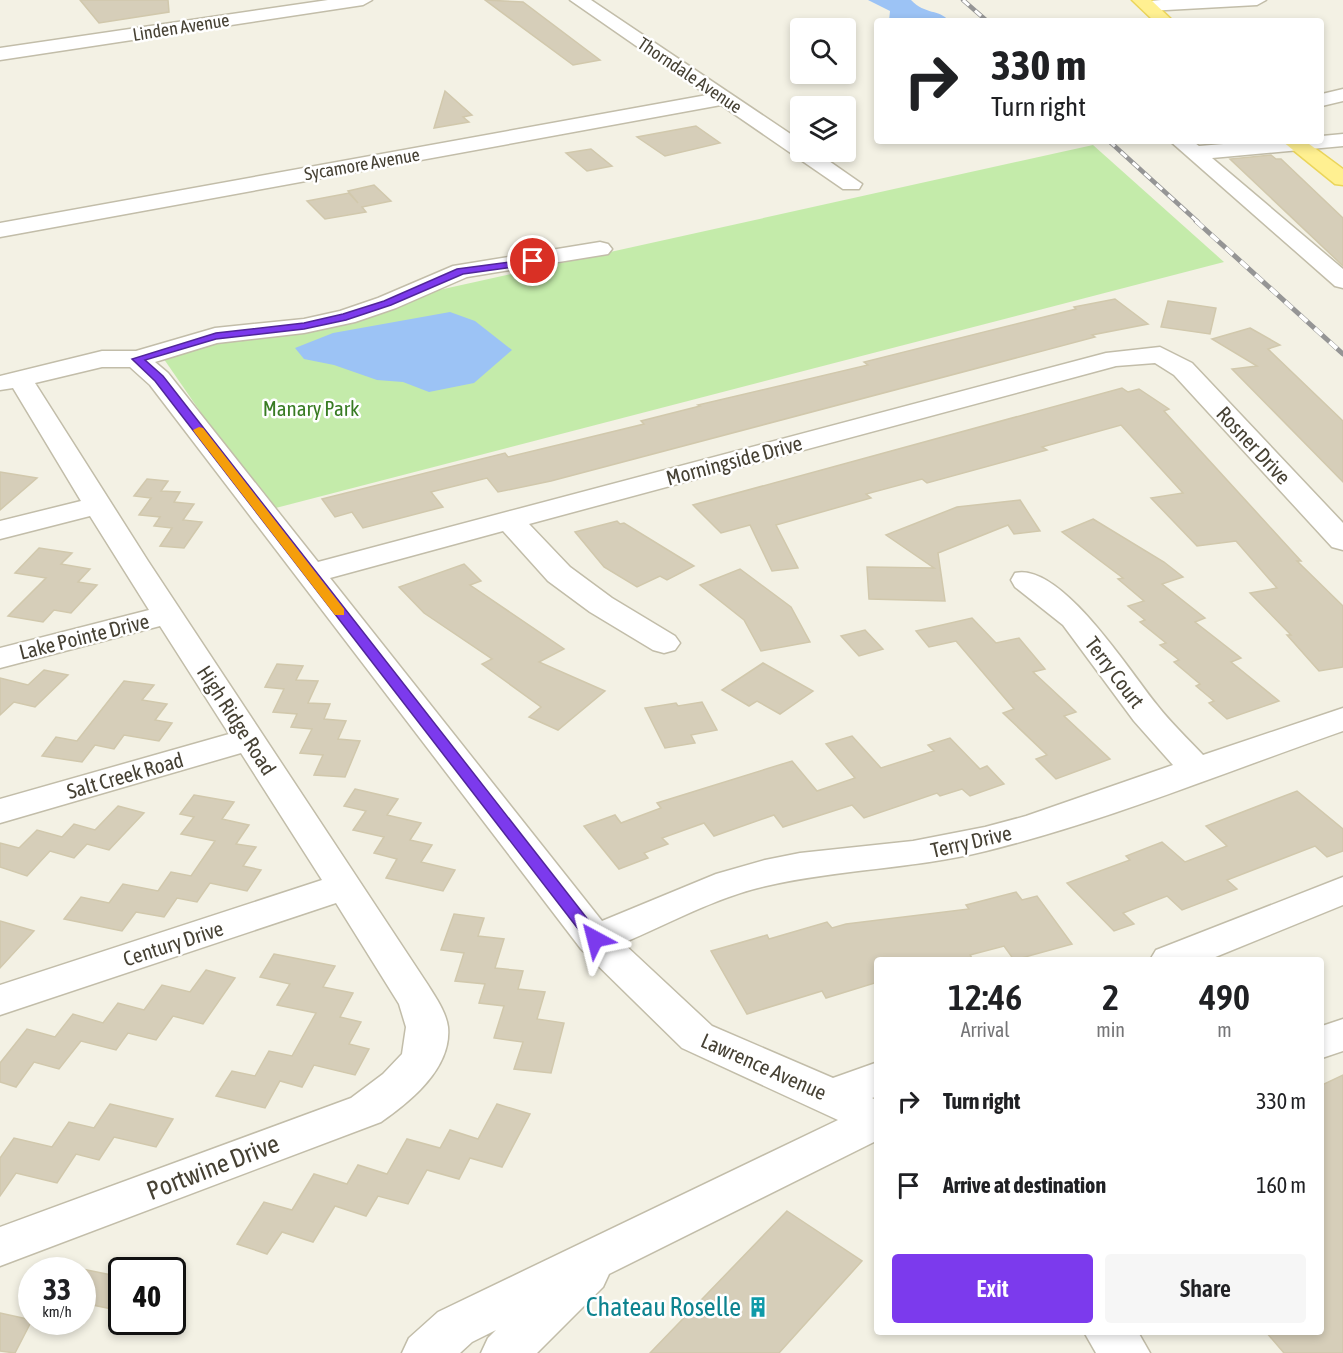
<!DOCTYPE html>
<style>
body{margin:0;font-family:"Asap Condensed",sans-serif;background:#f6f6f6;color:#202124;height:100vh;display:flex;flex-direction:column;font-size:22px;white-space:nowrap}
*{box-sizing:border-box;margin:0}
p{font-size:20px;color:#757577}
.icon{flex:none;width:33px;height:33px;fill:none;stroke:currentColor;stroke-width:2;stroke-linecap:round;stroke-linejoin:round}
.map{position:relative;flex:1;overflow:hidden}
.drawer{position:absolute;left:874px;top:957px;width:450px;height:378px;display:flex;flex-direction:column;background:#fff;border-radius:6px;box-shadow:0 3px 9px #0003}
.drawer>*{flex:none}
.hud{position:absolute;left:874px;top:18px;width:450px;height:126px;border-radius:6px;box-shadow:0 3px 9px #0003;background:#fff;color:#202124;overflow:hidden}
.buttons{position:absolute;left:790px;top:18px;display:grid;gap:12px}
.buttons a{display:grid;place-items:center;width:66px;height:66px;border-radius:6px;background:#fff;box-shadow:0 3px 9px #0003;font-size:30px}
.speed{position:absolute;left:18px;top:1257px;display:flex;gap:12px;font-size:30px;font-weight:700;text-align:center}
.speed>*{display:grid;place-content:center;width:78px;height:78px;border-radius:50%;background:#fff;box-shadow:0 3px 9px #0003;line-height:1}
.speed small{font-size:15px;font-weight:400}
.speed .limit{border:3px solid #111;border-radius:9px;background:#fff;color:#111}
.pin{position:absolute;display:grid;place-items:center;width:51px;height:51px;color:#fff;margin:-26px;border:3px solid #fff;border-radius:50%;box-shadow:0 2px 6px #0007}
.me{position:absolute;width:66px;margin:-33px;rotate:322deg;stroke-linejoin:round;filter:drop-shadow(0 0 4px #0008)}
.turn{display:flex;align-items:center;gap:21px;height:126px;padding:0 18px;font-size:27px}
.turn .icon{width:78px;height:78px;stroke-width:2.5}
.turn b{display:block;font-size:42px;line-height:51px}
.eta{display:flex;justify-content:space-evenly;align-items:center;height:102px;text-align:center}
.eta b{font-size:36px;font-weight:600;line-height:42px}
.primary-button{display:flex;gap:12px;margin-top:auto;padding:12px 18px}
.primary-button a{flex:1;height:69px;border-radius:6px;background:#7c3aed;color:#fff;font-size:24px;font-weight:600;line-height:69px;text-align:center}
.primary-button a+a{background:#f6f6f6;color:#202124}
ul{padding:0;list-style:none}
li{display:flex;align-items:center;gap:18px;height:84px;padding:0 18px}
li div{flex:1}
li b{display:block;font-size:22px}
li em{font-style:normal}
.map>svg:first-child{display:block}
</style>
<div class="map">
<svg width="1343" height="1353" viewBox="0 0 1343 1353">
<rect width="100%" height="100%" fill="#f3f1e4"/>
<!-- green -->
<path fill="#c4ebaa" d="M1093 145 1224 262 268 510 159 352Z"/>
<!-- water -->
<g fill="#9cc3f5">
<path d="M868 0H911C925 15 940 9 949 21H889L890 11Z"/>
<path d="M450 312 475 321 512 350 474 383 429 392 403 382 377 380 334 365 304 359 295 348 333 333Z"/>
</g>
<!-- building -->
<g fill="#d6ceb9" stroke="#d1c8ac" stroke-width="1.5">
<path d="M80 0H168L169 12 99 23Z"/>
<path d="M485 0 523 2 600 60 573 65Z"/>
<path d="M445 91 472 115 463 117 469 122 434 128Z"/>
<path d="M696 126 720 143 665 156 637 137Z"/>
<path d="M591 149 612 166 587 171 566 153Z"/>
<path d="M1271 155 1276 159H1281L1343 218V266L1230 159Z"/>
<path d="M374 185 391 201 362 207 366 212 325 219 307 201 349 193 358 203 348 191Z"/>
<path d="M1115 299 1148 324 1092 335 1095 337 551 481 498 492 487 478 431 492 443 507 363 528 352 512 335 517 322 499 505 453 508 457 566 443 644 424 641 421 700 406 698 405 868 365 864 362 1076 309 1074 307Z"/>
<path d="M1168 301 1216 308 1210 334 1161 327Z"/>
<path d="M1250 328 1280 345 1268 349 1343 421V482L1232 369 1257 366 1212 339Z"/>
<path d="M1122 388 1128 392 1139 389 1169 409 1164 411 1301 561H1297L1343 606V667L1319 671 1287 635H1291L1250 593 1277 588 1236 541 1197 546 1151 498 1183 493 1121 425 1042 447 1047 450 927 483 922 479 866 494 871 498 776 525 798 568 772 571 750 525 721 533 693 505Z"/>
<path d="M0 472 37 478 0 510Z"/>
<path d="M147 479 168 481 161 491 180 492 174 502 194 504 183 520 202 522 184 548 160 546 172 528 154 526 160 517 139 515 151 498 134 496Z"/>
<path d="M1020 500 1040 531 1014 534 1008 525 938 553 945 601 869 599 867 567 934 568 886 535 957 507Z"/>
<path d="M1093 519 1164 562 1183 577 1162 584 1205 618 1195 622 1241 658 1231 662 1279 701 1227 719 1209 703 1214 701 1196 686 1200 684 1174 662 1179 660 1160 645 1166 643 1140 622 1145 620 1128 606 1144 601 1118 579 1123 578 1062 532Z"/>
<path d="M617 521 620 524 624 523 694 566 667 580 660 576 637 587 604 567 575 532Z"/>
<path d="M39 548 72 553 61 564 90 569 78 582 97 585 71 613 54 610 43 622 8 616 46 578 15 573Z"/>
<path d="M464 564 481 581 470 585 564 649 539 662 605 691 558 730 529 717 541 707 482 664 492 659 424 613 399 587Z"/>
<path d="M740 569 791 607 810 642 761 651 744 620 700 585Z"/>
<path d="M972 618 996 643 1019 638 1045 669 1033 672 1076 712 1064 716 1110 759 1056 779 1036 759 1047 755 1003 713 1014 709 956 641 929 647 916 631Z"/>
<path d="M865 630 883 649 859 656 841 636Z"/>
<path d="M763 663 813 691 780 714 757 701 749 706 722 690Z"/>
<path d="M277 664 303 666 296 680 318 681 308 703 330 704 324 719 346 721 338 739 360 741 345 777 314 775 323 755 300 753 312 729 291 727 297 714 273 712 284 689 265 687Z"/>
<path d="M44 670 68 675 35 707 14 702 0 715V678L28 685Z"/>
<path d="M124 681 154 685 142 700 167 704 155 720 172 723 159 741 124 735 114 749 95 745 82 762 42 756 56 737 77 741Z"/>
<path d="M702 702 717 730 691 735 695 743 665 748 645 708 676 703 678 706Z"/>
<path d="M852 736 881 768 934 751 928 745 950 738 980 769 987 766 1004 784 970 796 962 789 940 796 937 793 864 818 852 805 783 827 774 815 714 836 704 823 662 838 668 844 644 853 648 858 619 869 584 826 615 815 621 823 661 808 657 803 792 761 817 791 855 778 826 744Z"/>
<path d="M355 789 398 799 387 815 421 823 410 840 432 845 421 862 455 870 443 891 386 878 397 859 374 853 384 837 353 830 366 811 344 806Z"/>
<path d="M1297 791 1343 829V851L1327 857 1315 846 1227 880 1237 889 1182 910 1167 896 1123 913 1134 924 1114 931 1067 883 1130 860 1126 856 1162 842 1185 862 1227 846 1206 826Z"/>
<path d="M194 795 234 802 222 819 249 825 236 844 256 847 243 866 261 870 247 891 210 883 197 902 177 898 164 917 136 912 122 931 64 919 81 897 109 903 123 884 158 891 171 872 191 876 215 841 181 834 194 817 180 814Z"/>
<path d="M118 806 144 813 109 850 87 844 74 858 50 851 27 876 0 867V843L19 848 37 830 62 837 74 824 95 830Z"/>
<path d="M1016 892 1022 900 1037 896 1072 944 1014 960 1004 946 970 955 973 960H878V982L826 998 822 991 747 1014 711 951 767 935 769 939 827 922 832 928 846 924 969 909 966 905Z"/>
<path d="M454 914 484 918 478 936 504 939 495 968 523 971 518 989 545 992 537 1019 564 1023 551 1073 514 1069 523 1042 494 1038 504 1006 479 1003 485 984 455 981 464 953 441 950Z"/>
<path d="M0 921 34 931 0 968Z"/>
<path d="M274 954 335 966 323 987 353 993 340 1017 361 1022 349 1044 369 1049 355 1075 314 1065 302 1087 280 1081 265 1108 216 1096 232 1071 255 1076 269 1051 292 1056 316 1013 277 1005 290 984 260 977Z"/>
<path d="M206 970 235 978 203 1024 173 1016 156 1040 128 1033 116 1050 81 1041 59 1069 34 1062 16 1087 0 1082V1063L27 1029 55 1037 73 1014 103 1023 118 1003 144 1010 162 985 190 992Z"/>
<path d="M1343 1075V1353H1284L1266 1332H1322V1085Z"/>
<path d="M110 1104 173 1119 156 1147 114 1137 99 1160 76 1154 57 1183 16 1173 0 1196V1158L14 1138 52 1147 69 1122 94 1128Z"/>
<path d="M497 1104 530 1114 502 1167 470 1158 459 1179 427 1170 408 1204 378 1196 366 1216 335 1206 313 1242 282 1232 267 1254 237 1244 264 1202 292 1210 314 1174 347 1184 358 1165 387 1174 407 1139 440 1148 450 1130 478 1139Z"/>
<path d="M787 1211 862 1261 779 1353H650Z"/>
<path d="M82 1269 122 1277V1311L82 1303Z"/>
<path d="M0 1313 32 1320 15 1353 0 1351Z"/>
</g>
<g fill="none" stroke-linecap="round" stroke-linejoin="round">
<!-- minor casing -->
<g stroke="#c2bda9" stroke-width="3">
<g id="minor">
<path d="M328 0H372L363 5 0 60V48Z"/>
<path d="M570 0H591L801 141V152H816L862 184 859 189H843L721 105 0 237V223L707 95Z"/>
<path d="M1161 0H1266L1257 5 1148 11 1139 6 1142 2Z"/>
<path d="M1343 89V101L1322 106V94Z"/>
<path d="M1343 134V146L1212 158 1343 269V288L1335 286 1170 141H1192L1199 146 1260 141H1322V136Z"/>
<path d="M600 242 608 244 612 249 608 254 467 277 396 308 355 322 304 333 217 343 155 362 168 373 318 562 1106 353 1160 347 1192 363 1343 523V550L1332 547 1174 375 1155 363 1116 366 529 524 570 567 612 598 675 636 680 643 675 650 664 653 653 650 590 612 548 581 503 531 330 578 602 921 716 874 765 860 800 853 913 841 985 827 1026 816 1173 765 1134 721 1063 625 1015 587 1011 580 1015 573C1061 562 1130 672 1157 705 1171 723 1188 739 1203 755L1343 708V731C1225 772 1107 821 986 851 913 869 839 869 766 886 717 897 670 923 623 943L712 1026 833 1078 878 1062V1096L872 1098 878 1101V1140L609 1274 603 1287 537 1353H481L488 1338 496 1330 472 1342 460 1353H402L409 1338 438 1312 838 1120 682 1048 581 949 150 385 130 367H102L35 383 148 561 428 985C436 998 446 1012 448 1027 452 1068 411 1101 381 1122L0 1266V1227L351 1098 383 1074 402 1054 406 1027 399 1004 336 903 0 1015V985L322 880 241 753 0 823V799L229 734 160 626 0 668V648L149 610 90 516 0 539V521L81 501 13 388 0 390V376L102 351H136L215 328 304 319 340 311 378 298 453 266Z"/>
<path d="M1343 877V905L1208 960H1150L1156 950Z"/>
<path d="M1343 1019V1051L1322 1058V1026Z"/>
<path d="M1084 1332H1138L1150 1353H1096Z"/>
</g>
</g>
<!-- major casing -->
<g stroke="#ebd55a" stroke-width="3">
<g id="major">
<path d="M1132 0H1151L1173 21H1154Z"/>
<path d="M1282 141H1305L1343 169V185L1335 184Z"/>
</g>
</g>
<!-- minor -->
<use href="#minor" fill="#fff" fill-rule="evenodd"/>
<!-- major -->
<use href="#major" fill="#fff091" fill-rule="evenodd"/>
<!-- rail-far1 casing -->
<g stroke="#959595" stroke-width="4.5">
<g id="rail-far1">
<path d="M963 0 987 21"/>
<path d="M1109 141 1198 222"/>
</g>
</g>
<!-- rail casing -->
<g stroke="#959595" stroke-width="5">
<path id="rail" d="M1196 221 1343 354"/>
</g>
<!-- rail-far1 -->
<use href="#rail-far1" stroke="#fff" stroke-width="3" stroke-dasharray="8" stroke-linecap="butt"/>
<!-- rail -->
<use href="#rail" stroke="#fff" stroke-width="4" stroke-dasharray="10" stroke-linecap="butt"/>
</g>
<!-- route -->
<path fill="#7c3aed" stroke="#51269a" stroke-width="1.5" d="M533 259 538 261 536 264 463 274 391 305 346 320 304 329 216 339 145 360 163 376 600 935 603 939 595 945 589 943 155 381 132 359 216 333 304 323 343 314 384 301 457 269Z"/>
<!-- slow -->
<path fill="#f59e0b" d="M199 427 203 428 344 609V615H335L195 433 193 430Z"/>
<!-- icons -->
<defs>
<g id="building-bare" transform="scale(1.62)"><path d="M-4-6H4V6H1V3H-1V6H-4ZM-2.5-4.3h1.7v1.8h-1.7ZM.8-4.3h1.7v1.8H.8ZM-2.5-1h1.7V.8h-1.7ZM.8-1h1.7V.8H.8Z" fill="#0f9aa8" stroke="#fff" stroke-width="2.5" paint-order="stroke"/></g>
</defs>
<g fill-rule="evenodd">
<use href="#building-bare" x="758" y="1307"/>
</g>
<g text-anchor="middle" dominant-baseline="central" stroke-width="5" stroke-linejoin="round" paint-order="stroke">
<!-- far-street labels -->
<g font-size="18" fill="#464134" stroke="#fff">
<text transform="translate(181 27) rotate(-9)">Linden Avenue</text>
<text transform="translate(690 75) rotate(34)">Thorndale Avenue</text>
<text transform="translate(362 164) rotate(-10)">Sycamore Avenue</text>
</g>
<!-- park labels -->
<g font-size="21" fill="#387b23" stroke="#fff">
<text x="311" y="408">Manary Park</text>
</g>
<!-- street labels -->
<g font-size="21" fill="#464134" stroke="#fff">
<text transform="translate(1254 445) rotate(47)">Rosner Drive</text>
<text transform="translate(734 460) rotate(-15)">Morningside Drive</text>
<text transform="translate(84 636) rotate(-14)">Lake Pointe Drive</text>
<text transform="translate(1115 672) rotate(53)">Terry Court</text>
<text transform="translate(237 720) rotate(57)">High Ridge Road</text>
<text transform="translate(125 775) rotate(-16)">Salt Creek Road</text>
<text transform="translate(971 841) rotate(-13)">Terry Drive</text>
<text transform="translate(173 943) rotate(-18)">Century Drive</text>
<text transform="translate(764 1066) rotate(24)">Lawrence Avenue</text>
</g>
<!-- near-street labels -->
<g font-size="26" fill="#464134" stroke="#fff">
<text transform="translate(213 1167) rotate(-21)">Portwine Drive</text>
</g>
<!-- near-culture labels -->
<g font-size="26" fill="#0d838f" stroke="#fff" text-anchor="end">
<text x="741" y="1307">Chateau Roselle</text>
</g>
</g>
</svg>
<div class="buttons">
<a><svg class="icon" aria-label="search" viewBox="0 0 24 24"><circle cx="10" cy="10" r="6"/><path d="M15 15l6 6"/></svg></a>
<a><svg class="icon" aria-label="layers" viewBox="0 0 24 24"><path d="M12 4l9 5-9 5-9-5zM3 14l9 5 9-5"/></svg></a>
</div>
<div class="speed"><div>33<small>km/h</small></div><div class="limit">40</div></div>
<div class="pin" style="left:533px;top:261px;background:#d93025"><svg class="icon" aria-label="arrive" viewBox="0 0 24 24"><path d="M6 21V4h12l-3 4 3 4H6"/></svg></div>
<svg class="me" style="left:595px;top:939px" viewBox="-20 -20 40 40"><path d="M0-17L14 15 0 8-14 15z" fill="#7c3aed" stroke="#fff" stroke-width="4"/></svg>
<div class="hud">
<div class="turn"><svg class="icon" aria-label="right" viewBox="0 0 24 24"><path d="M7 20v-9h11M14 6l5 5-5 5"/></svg><div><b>330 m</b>Turn right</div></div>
</div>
<section class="drawer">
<div class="eta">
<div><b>12:46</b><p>Arrival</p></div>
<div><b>2</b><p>min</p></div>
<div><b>490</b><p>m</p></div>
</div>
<ul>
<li><svg class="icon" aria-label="right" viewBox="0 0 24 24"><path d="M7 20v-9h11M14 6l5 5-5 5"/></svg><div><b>Turn right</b></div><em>330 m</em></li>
<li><svg class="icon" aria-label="arrive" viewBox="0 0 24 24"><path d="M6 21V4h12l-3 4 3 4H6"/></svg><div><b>Arrive at destination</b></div><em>160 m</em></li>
</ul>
<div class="primary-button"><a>Exit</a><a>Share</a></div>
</section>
</div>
